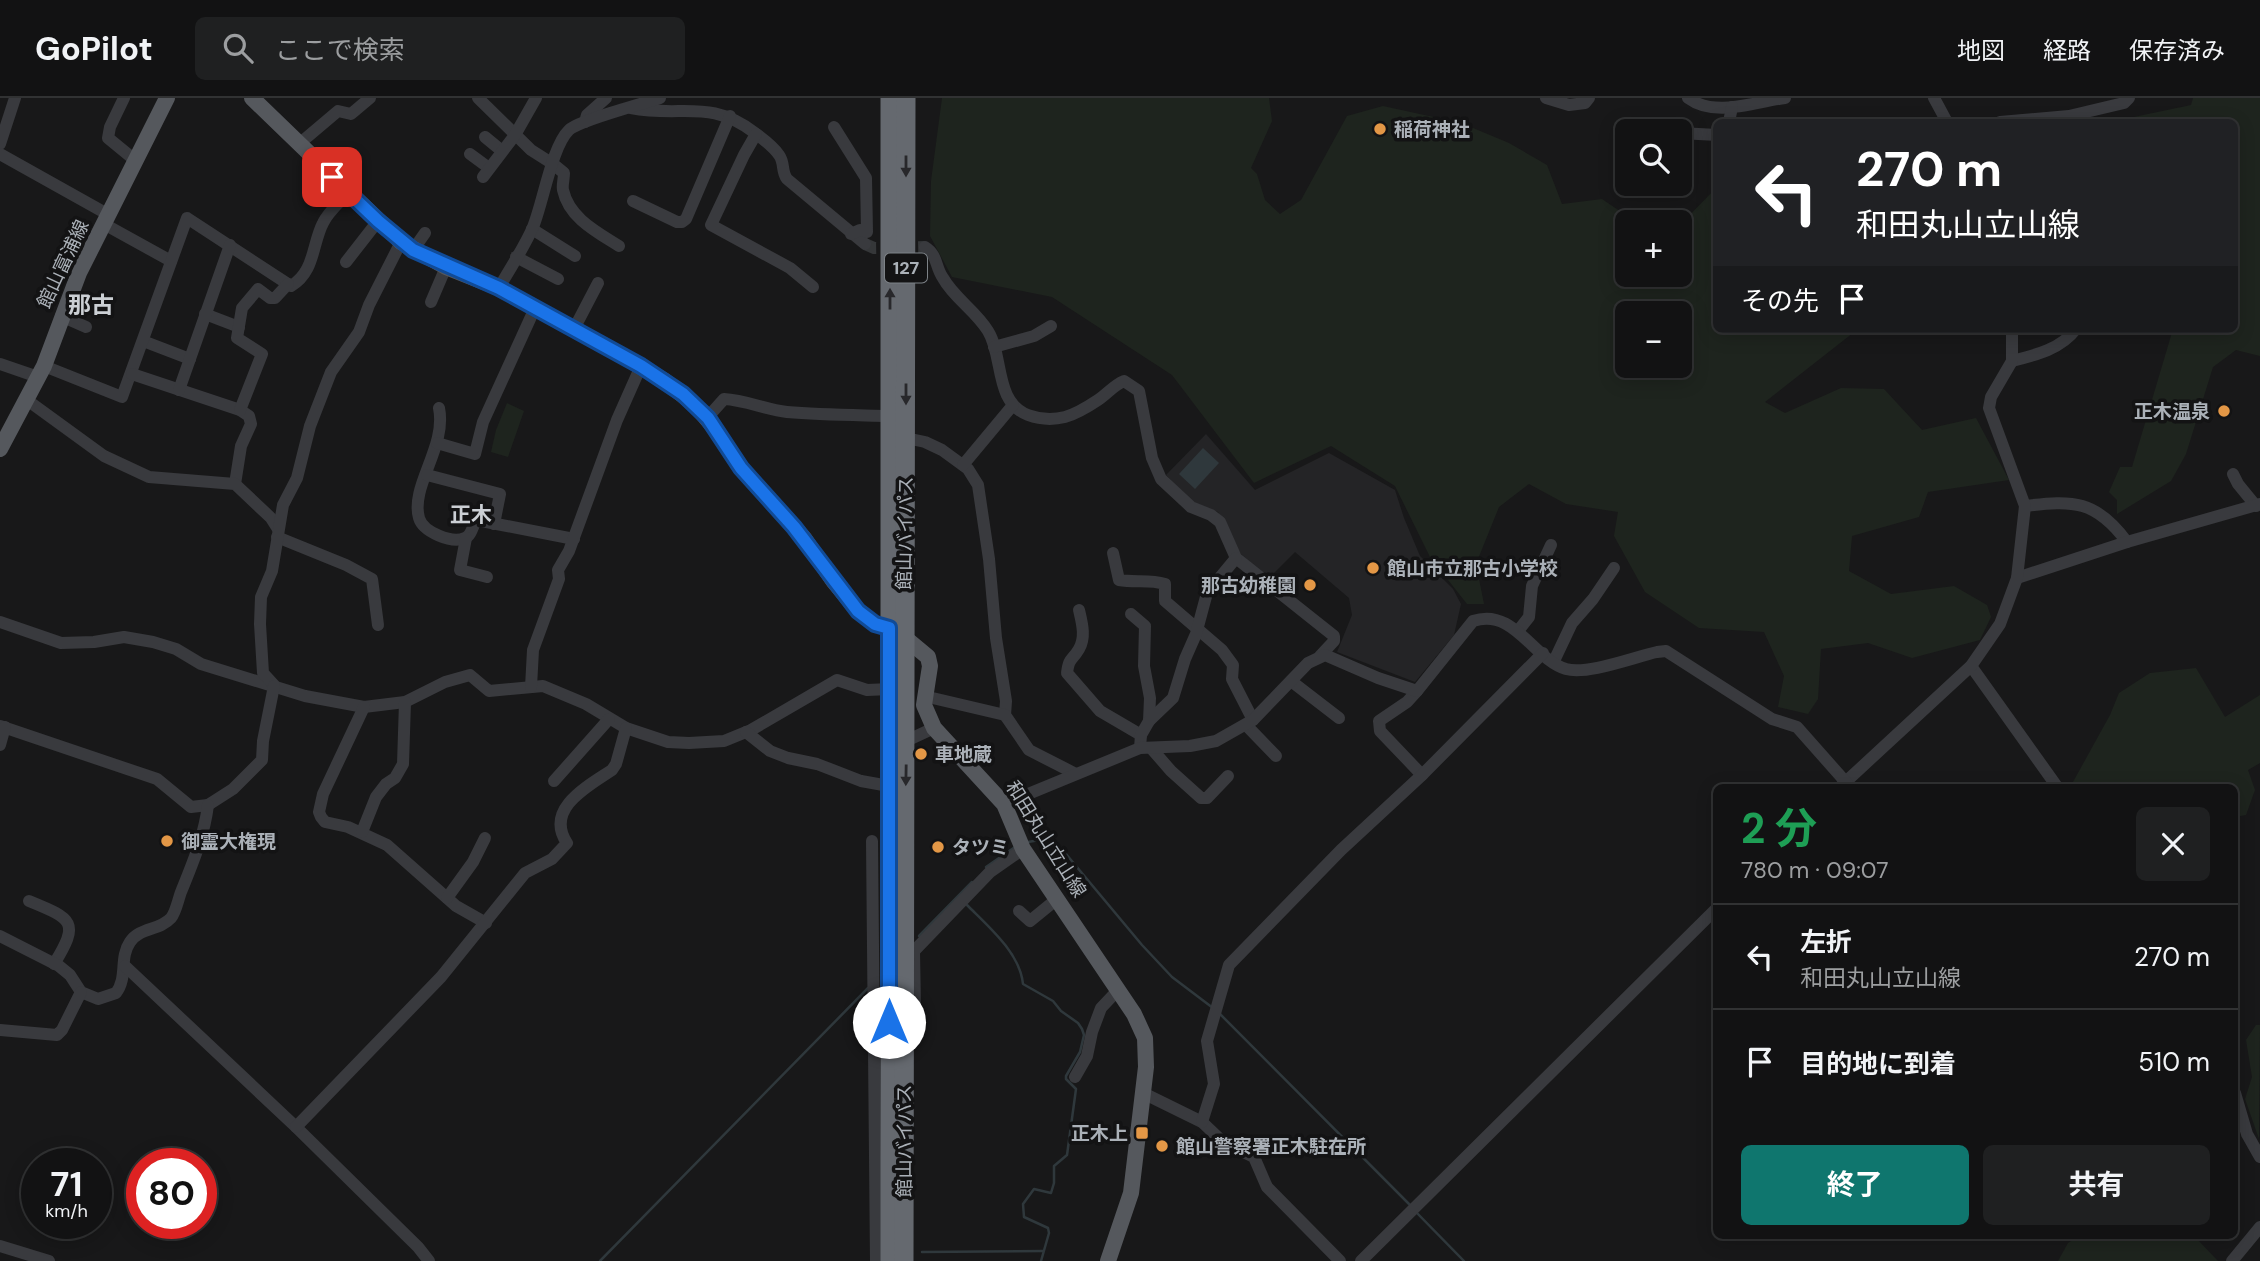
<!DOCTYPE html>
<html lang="ja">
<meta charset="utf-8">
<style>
body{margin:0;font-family:"DM Sans","Noto Sans JP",sans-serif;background:#1f2021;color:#f1f3f6;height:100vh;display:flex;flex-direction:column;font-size:26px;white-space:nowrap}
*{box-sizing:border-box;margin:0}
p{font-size:23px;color:#9c9ea0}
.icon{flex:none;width:38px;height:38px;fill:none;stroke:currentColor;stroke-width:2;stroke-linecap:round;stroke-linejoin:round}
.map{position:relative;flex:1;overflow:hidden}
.sheet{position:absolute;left:1713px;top:686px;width:525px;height:455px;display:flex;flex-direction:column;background:#121213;border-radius:10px;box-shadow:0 4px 18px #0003,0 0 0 2px #313233}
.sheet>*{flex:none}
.hud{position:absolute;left:1713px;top:21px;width:525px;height:214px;border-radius:10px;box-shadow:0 4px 18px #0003,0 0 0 2px #313233;background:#202124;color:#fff;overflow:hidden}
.tools{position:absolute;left:1615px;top:21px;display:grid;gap:14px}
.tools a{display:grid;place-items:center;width:77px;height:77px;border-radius:10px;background:#121213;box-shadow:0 4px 18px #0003,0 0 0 2px #313233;font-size:35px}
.speed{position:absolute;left:21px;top:1050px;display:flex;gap:14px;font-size:35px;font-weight:700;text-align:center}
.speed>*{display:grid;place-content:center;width:91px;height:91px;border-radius:50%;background:#121213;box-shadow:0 4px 18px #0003,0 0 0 2px #313233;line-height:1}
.speed small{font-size:18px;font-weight:400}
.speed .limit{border:10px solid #d22;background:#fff;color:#111}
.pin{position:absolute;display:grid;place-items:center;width:60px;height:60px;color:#fff;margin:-30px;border-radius:14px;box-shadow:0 4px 10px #0006}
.me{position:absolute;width:77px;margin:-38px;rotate:0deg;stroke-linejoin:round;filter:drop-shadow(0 0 5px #0008)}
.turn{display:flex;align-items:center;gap:24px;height:147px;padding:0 28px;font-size:32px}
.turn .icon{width:91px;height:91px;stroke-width:2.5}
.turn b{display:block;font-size:49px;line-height:60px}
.then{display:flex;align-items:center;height:66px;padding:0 28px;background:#0003;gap:14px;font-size:26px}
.round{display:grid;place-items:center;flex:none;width:74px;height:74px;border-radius:10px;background:#1f2021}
.headline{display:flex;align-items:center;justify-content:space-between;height:119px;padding:0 28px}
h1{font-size:42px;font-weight:700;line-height:52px;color:#1e9e55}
.primary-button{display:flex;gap:14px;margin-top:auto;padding:14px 28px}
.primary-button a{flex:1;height:80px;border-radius:10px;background:#0f766e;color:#fff;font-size:28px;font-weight:700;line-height:80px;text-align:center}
.primary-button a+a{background:#1f2021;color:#f1f3f6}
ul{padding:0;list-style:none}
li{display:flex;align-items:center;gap:21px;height:105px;padding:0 28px;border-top:2px solid #313233}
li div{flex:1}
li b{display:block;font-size:26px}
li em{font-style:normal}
header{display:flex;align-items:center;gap:42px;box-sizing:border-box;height:98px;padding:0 35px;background:#121213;border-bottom:2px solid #313233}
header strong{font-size:33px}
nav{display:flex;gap:38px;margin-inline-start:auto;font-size:24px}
.search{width:490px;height:63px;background:#1f2021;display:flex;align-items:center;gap:18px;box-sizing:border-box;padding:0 24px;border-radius:10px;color:#9c9ea0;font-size:26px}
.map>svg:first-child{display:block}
</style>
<header>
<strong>GoPilot</strong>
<div class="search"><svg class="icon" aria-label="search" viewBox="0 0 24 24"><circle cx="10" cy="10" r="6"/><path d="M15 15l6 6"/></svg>ここで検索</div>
<nav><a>地図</a><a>経路</a><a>保存済み</a></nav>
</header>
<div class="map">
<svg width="2260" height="1163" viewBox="0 0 2260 1163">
<rect width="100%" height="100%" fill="#181819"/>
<!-- built -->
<path fill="#242426" d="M1206 336 1255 392 1329 355 1395 392 1404 420 1420 458 1453 491 1461 506 1454 537 1415 584 1337 554 1352 517 1349 500 1295 454 1268 481 1240 455 1218 414 1192 404 1166 377Z"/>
<!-- green -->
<g fill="#1e241e" fill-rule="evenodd">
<path d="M942 0H1269L1272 23 1251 70 1257 76 1265 102 1280 116 1301 102 1347 18 1383 8 1461 25 1509 45 1547 67 1562 106 1602 101 1636 124H1628V177H1680V127L1714 92 1717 93V231H1858L1765 304 1785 315 1841 290 1884 291 1922 332 1976 320 2009 382 1928 394 1919 419 1852 438 1849 473 1891 496 1954 488 1987 507 1991 519 1980 542 1912 560 1868 545 1821 551 1818 601 1808 616 1778 609 1784 578 1764 534 1699 530 1645 494 1614 438 1618 414 1566 406 1529 386 1499 409 1476 466 1484 506H1467L1430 459 1395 388 1331 348 1254 385 1172 277 1052 199 952 179 930 138 931 83ZM1628 215H1680V268H1628Z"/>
<path d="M2193 0H2260V258L2236 252 2213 269 2186 356 2171 383 2117 416V402L2109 394 2120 369H2132L2173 231H2235V24H2110L2191 7Z"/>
<path d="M507 305 524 313 508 359 491 354 496 332Z"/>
<path d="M2196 570 2225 619 2260 597V665L2248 672 2255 692 2246 717 2235 719V690L2078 689 2073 684 2110 617 2119 595 2150 575Z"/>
<path d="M2256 927H2260L2259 1041 2245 1001 2252 979 2246 942Z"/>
<path d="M2079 1138H2194L2218 1163H2058L2068 1145Z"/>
</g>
<!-- water -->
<path fill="#2f383c" d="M1203 350 1219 365 1195 391 1179 376Z"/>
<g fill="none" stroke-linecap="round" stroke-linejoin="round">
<!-- stream -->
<g stroke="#2f383c" stroke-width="2.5">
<path d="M1028 744 1051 740 1056 744 1142 847 1172 879 1213 910"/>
<path d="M986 769 1015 749"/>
<path d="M967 807C988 828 1020 855 1023 886L1053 903 1061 913 1078 925 1082 931 1084 937 1080 954 1066 978V981L1076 991 1067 1057 1054 1068V1085L1051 1095 1034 1091 1023 1106 1024 1119 1048 1130 1049 1135 1041 1163"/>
<path d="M919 838 972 784"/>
<path d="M1218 914 1411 1108"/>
<path d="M1415 1113 1464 1163"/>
<path d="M922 1154 1043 1153"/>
<path d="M600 1163 868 890"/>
</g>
<!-- minor-tunnel -->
<path stroke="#353739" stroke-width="12" stroke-dasharray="12 6" stroke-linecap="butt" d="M865 146 874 150 925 149"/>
<!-- minor -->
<g stroke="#393a3e" stroke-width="12">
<path d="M124 0 110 29 108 40 136 63"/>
<path d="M478 0 531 52 553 66 564 75C564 81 562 87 563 92 569 120 597 134 619 148"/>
<path d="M1546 0 1569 7 1585 5 1589 0"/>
<path d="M1688 0C1715 20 1754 4 1785 0"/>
<path d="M1934 0 1947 24"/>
<path d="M631 10C682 20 709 0 755 35 763 41 773 48 779 57 785 65 781 73 787 81L865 146"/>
<path d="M585 24 587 17 606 0"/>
<path d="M1729 24 1732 9"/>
<path d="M2000 24 2069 18 2124 5 2129 0"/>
<path d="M834 29 866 80 867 134 860 132 851 136"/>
<path d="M1680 35 1717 37"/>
<path d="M756 36 744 57 711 127 790 170 813 189"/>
<path d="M485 39 502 53"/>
<path d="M0 46 15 0"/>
<path d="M299 46 338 13 351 16 370 0"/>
<path d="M0 56 109 117"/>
<path d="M470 56 489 70"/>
<path d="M483 79 515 37 536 0"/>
<path d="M633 103 677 124H682L686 121 730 18"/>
<path d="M104 126 171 163"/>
<path d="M532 131 575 158"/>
<path d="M925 149C938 157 935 169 943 180 954 200 976 213 988 233 1004 259 994 304 1028 317 1039 321 1053 322 1065 319 1076 316 1089 308 1098 302 1107 296 1114 287 1124 283L1139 293 1152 360 1161 381 1191 409 1211 417 1220 424 1236 460 1334 538V543L1320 558"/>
<path d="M413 152 425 135"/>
<path d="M516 159 558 181"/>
<path d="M346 164 378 123"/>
<path d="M499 190C510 170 524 150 533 129 543 105 552 48 569 32 580 22 642 6 660 0"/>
<path d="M431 204 446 169"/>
<path d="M205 216 239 229"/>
<path d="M61 218 86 229"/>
<path d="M574 231 598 185"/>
<path d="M143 243 190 261"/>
<path d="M994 249 1034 238 1051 228"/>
<path d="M2012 263C2036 257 2061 251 2076 231"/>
<path d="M0 266 38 279"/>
<path d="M44 268 122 299 187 120 291 188C315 174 312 146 323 125 328 114 340 104 348 95"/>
<path d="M132 276 240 312 249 318 251 326 241 348 235 386"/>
<path d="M179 292 230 147"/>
<path d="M27 302 104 358 149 379 235 386 271 420 278 431"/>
<path d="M439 310C447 349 410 388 419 420 423 434 452 446 465 440 471 438 473 428 476 422L574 441"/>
<path d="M240 312 262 256 237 240 242 210 258 191 270 200H275L288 186"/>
<path d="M707 320 724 301C746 302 766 312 787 314 822 317 856 317 891 318"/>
<path d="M906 340 925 344 942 352 968 371 978 387 989 461 996 540 1006 603 1005 617 1029 652 1074 675"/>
<path d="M437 345 475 356 483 324 535 210"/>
<path d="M963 367 1013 307"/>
<path d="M2233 376 2238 386 2256 408"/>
<path d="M427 377 500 396 494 426"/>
<path d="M2025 408C2073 402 2096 402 2127 444"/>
<path d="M277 439 346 467 372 481 378 527"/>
<path d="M466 440 460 472 487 479"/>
<path d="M1113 455 1119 482C1135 485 1149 481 1165 486V503L1222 552 1233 567 1232 581 1253 622"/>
<path d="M2017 480 2127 444 2260 406"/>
<path d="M1079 512C1082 525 1086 539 1079 551 1072 563 1069 559 1067 575L1100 613 1141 637"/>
<path d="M1131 516 1145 528 1144 568 1150 600 1149 623"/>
<path d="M0 524 61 545 94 544 124 539 153 544 176 551 201 566 305 598 364 609 405 604 445 584 470 577 489 593 543 588 586 606 626 630 668 644 689 645 724 643 751 632 837 582 867 592 890 591"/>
<path d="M1518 533 1529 519 1532 488 1551 447"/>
<path d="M1554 563 1572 525 1593 501 1614 470"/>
<path d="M1971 568 2058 690"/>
<path d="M1291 583 1339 620"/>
<path d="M274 587 263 575 260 526 261 499 272 473 283 407 297 380 310 328 331 274 359 234 369 207 401 144"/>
<path d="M531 589 533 552 559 481 558 472 569 453 617 322 641 268"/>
<path d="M1417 593 1407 604 1379 623 1380 633 1422 677"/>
<path d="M924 598 1005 617"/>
<path d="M364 609 323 696 319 714 321 719 325 724 348 729 387 747 456 808 486 825"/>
<path d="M1246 627 1276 658"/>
<path d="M0 628 157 681 191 709 208 707 233 691 262 662 263 643 274 588"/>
<path d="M746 634 770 653 788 660 817 666 861 683 889 688"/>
<path d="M906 643 934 630"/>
<path d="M0 647 5 629"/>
<path d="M1140 650 1141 637 1149 623 1173 600 1185 561 1196 536 1207 495 1236 460"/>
<path d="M1151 650 1171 673 1201 700H1207L1228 678"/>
<path d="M554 683 609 621"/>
<path d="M1839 690 1971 568 2000 526 2017 480 2025 408 1989 310 1991 299 2012 263V231"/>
<path d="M1004 706 1140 650 1190 648 1216 643 1253 622 1308 565 1325 557 1378 580 1417 593 1473 523C1514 509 1533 561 1566 571 1588 577 1634 559 1657 554L1666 553 1772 621 1797 629 1851 690"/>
<path d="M362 734 376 699 386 686 395 680 403 666 405 604"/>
<path d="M872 743 876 1163"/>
<path d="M447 800 473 764 485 740"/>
<path d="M29 803C73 821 80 824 54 866"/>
<path d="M1019 813 1030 823 1057 801"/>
<path d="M0 838 59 868 70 877 81 894 98 901 116 895C128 879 119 860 130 844 140 829 159 833 171 820 176 814 178 802 181 794 193 764 204 739 208 707"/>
<path d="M125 868 296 1029 418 1149 429 1163"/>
<path d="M903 909H915L914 853 990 774 1023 751"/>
<path d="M0 932 57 937 62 932 81 894"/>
<path d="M1075 979 1087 958 1092 934 1101 910 1118 892"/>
<path d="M1143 995 1202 1024 1223 1044 1254 1059 1267 1089 1340 1163"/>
<path d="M2235 995 2247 1036 2260 1059"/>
<path d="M1202 1024 1214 986 1207 943 1229 867 1341 752 1422 677 1543 555"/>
<path d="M296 1029 441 879 525 775 552 761 567 745C544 711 588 688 612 672L616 666 626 630"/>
<path d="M0 1148 49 1163"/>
<path d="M1361 1163 1717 810"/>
<path d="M2232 1163 2260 1129"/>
</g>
<!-- major -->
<g stroke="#55585d" stroke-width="16">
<path d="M252 0 401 144 446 169 499 190 616 254 665 283 696 308 717 333 741 370 804 440 834 484 858 513 875 526 889 530 904 539 928 559 930 568 924 607 934 630 1004 706 1023 751 1134 916 1145 940 1146 969 1131 1095 1108 1163"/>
<path d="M0 351 44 268 79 175 167 0"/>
</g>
<!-- highway -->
<g stroke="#65696f" stroke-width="19">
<path d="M890 1163V0"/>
<path d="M904 1163 906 0"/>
</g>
</g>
<!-- one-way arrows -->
<defs><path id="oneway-solid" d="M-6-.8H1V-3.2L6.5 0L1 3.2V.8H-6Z" transform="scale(1.75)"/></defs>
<g fill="#28282b">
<use href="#oneway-solid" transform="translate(906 68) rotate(90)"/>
<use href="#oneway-solid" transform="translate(890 201) rotate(-90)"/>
<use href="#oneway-solid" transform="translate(906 296) rotate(90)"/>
<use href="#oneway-solid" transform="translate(906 677) rotate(91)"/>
</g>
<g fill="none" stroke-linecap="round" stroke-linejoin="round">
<!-- route casing -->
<g stroke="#114b97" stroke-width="18">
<path id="route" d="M332 79 378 123 413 152 499 190 641 268 683 296 708 320 741 370 794 429 858 513 875 526 889 530V924"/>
</g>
<!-- route -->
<use href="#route" stroke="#1a73e8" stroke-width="12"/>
</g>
<!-- markers -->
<g fill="#e39746" stroke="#131314" stroke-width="2.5">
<circle cx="1380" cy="31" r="7"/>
<circle cx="2224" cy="313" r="7"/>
<circle cx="1373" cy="470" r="7"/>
<circle cx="1310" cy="487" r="7"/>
<circle cx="921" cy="656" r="7"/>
<circle cx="167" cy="743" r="7"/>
<circle cx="938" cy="749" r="7"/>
<rect x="1135" y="1028" width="14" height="14" rx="3.5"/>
<circle cx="1162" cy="1048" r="7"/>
</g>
<g text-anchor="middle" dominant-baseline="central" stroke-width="7" stroke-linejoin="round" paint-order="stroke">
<!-- shield labels -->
<rect fill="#131314" stroke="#7d8287" stroke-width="2" x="885" y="155.5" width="42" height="29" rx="5"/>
<g font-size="18" font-weight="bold" fill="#abb1b8">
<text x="906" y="170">127</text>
</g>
<!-- poi labels -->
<g font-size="19" font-weight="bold" fill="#abb1b8" stroke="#131314" text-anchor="start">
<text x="1394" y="31">稲荷神社</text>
<text x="2210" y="313" text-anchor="end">正木温泉</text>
<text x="1387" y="470">館山市立那古小学校</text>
<text x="1296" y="487" text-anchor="end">那古幼稚園</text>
<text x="935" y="656">車地蔵</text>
<text x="181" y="743">御霊大権現</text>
<text x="952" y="749">タツミ</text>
<text x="1128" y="1035" text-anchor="end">正木上</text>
<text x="1176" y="1048">館山警察署正木駐在所</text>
</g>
<!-- street labels -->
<g font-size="19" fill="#abb1b8" stroke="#131314">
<text transform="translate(63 166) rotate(-65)">館山富浦線</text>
<text transform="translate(905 435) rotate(-89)">館山バイパス</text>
<text transform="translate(1046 741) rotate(58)">和田丸山立山線</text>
<text transform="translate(904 1043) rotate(-90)">館山バイパス</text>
</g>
<!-- neighbourhood labels -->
<g font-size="21" font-weight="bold" fill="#cbcfd4" stroke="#131314">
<text x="471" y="417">正木</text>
</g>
<!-- quarter labels -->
<g font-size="23" font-weight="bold" fill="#cbcfd4" stroke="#131314">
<text x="91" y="207">那古</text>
</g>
</g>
</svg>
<div class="tools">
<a><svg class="icon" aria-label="search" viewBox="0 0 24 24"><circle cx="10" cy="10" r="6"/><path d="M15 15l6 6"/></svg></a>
<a>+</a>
<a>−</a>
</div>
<div class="speed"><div>71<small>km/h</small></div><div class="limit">80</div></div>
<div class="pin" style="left:332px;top:79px;background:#d93025"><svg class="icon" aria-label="arrive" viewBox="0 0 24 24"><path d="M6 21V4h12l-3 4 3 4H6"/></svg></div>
<svg class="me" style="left:889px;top:924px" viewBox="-20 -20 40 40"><circle r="19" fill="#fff"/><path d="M0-13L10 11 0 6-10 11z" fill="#1a73e8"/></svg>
<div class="hud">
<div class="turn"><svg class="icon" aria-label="left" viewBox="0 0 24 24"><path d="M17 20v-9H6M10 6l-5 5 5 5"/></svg><div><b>270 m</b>和田丸山立山線</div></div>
<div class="then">その先<svg class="icon" aria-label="arrive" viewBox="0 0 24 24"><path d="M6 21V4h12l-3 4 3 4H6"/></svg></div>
</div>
<section class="sheet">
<div class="headline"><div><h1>2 分</h1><p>780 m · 09:07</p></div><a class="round"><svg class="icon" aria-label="close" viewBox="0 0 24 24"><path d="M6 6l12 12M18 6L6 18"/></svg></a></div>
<ul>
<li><svg class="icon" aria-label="left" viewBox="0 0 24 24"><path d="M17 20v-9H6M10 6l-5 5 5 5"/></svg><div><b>左折</b><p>和田丸山立山線</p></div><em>270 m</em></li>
<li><svg class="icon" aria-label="arrive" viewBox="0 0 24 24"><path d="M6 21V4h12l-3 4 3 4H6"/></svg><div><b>目的地に到着</b></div><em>510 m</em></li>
</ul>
<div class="primary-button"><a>終了</a><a>共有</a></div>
</section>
</div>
